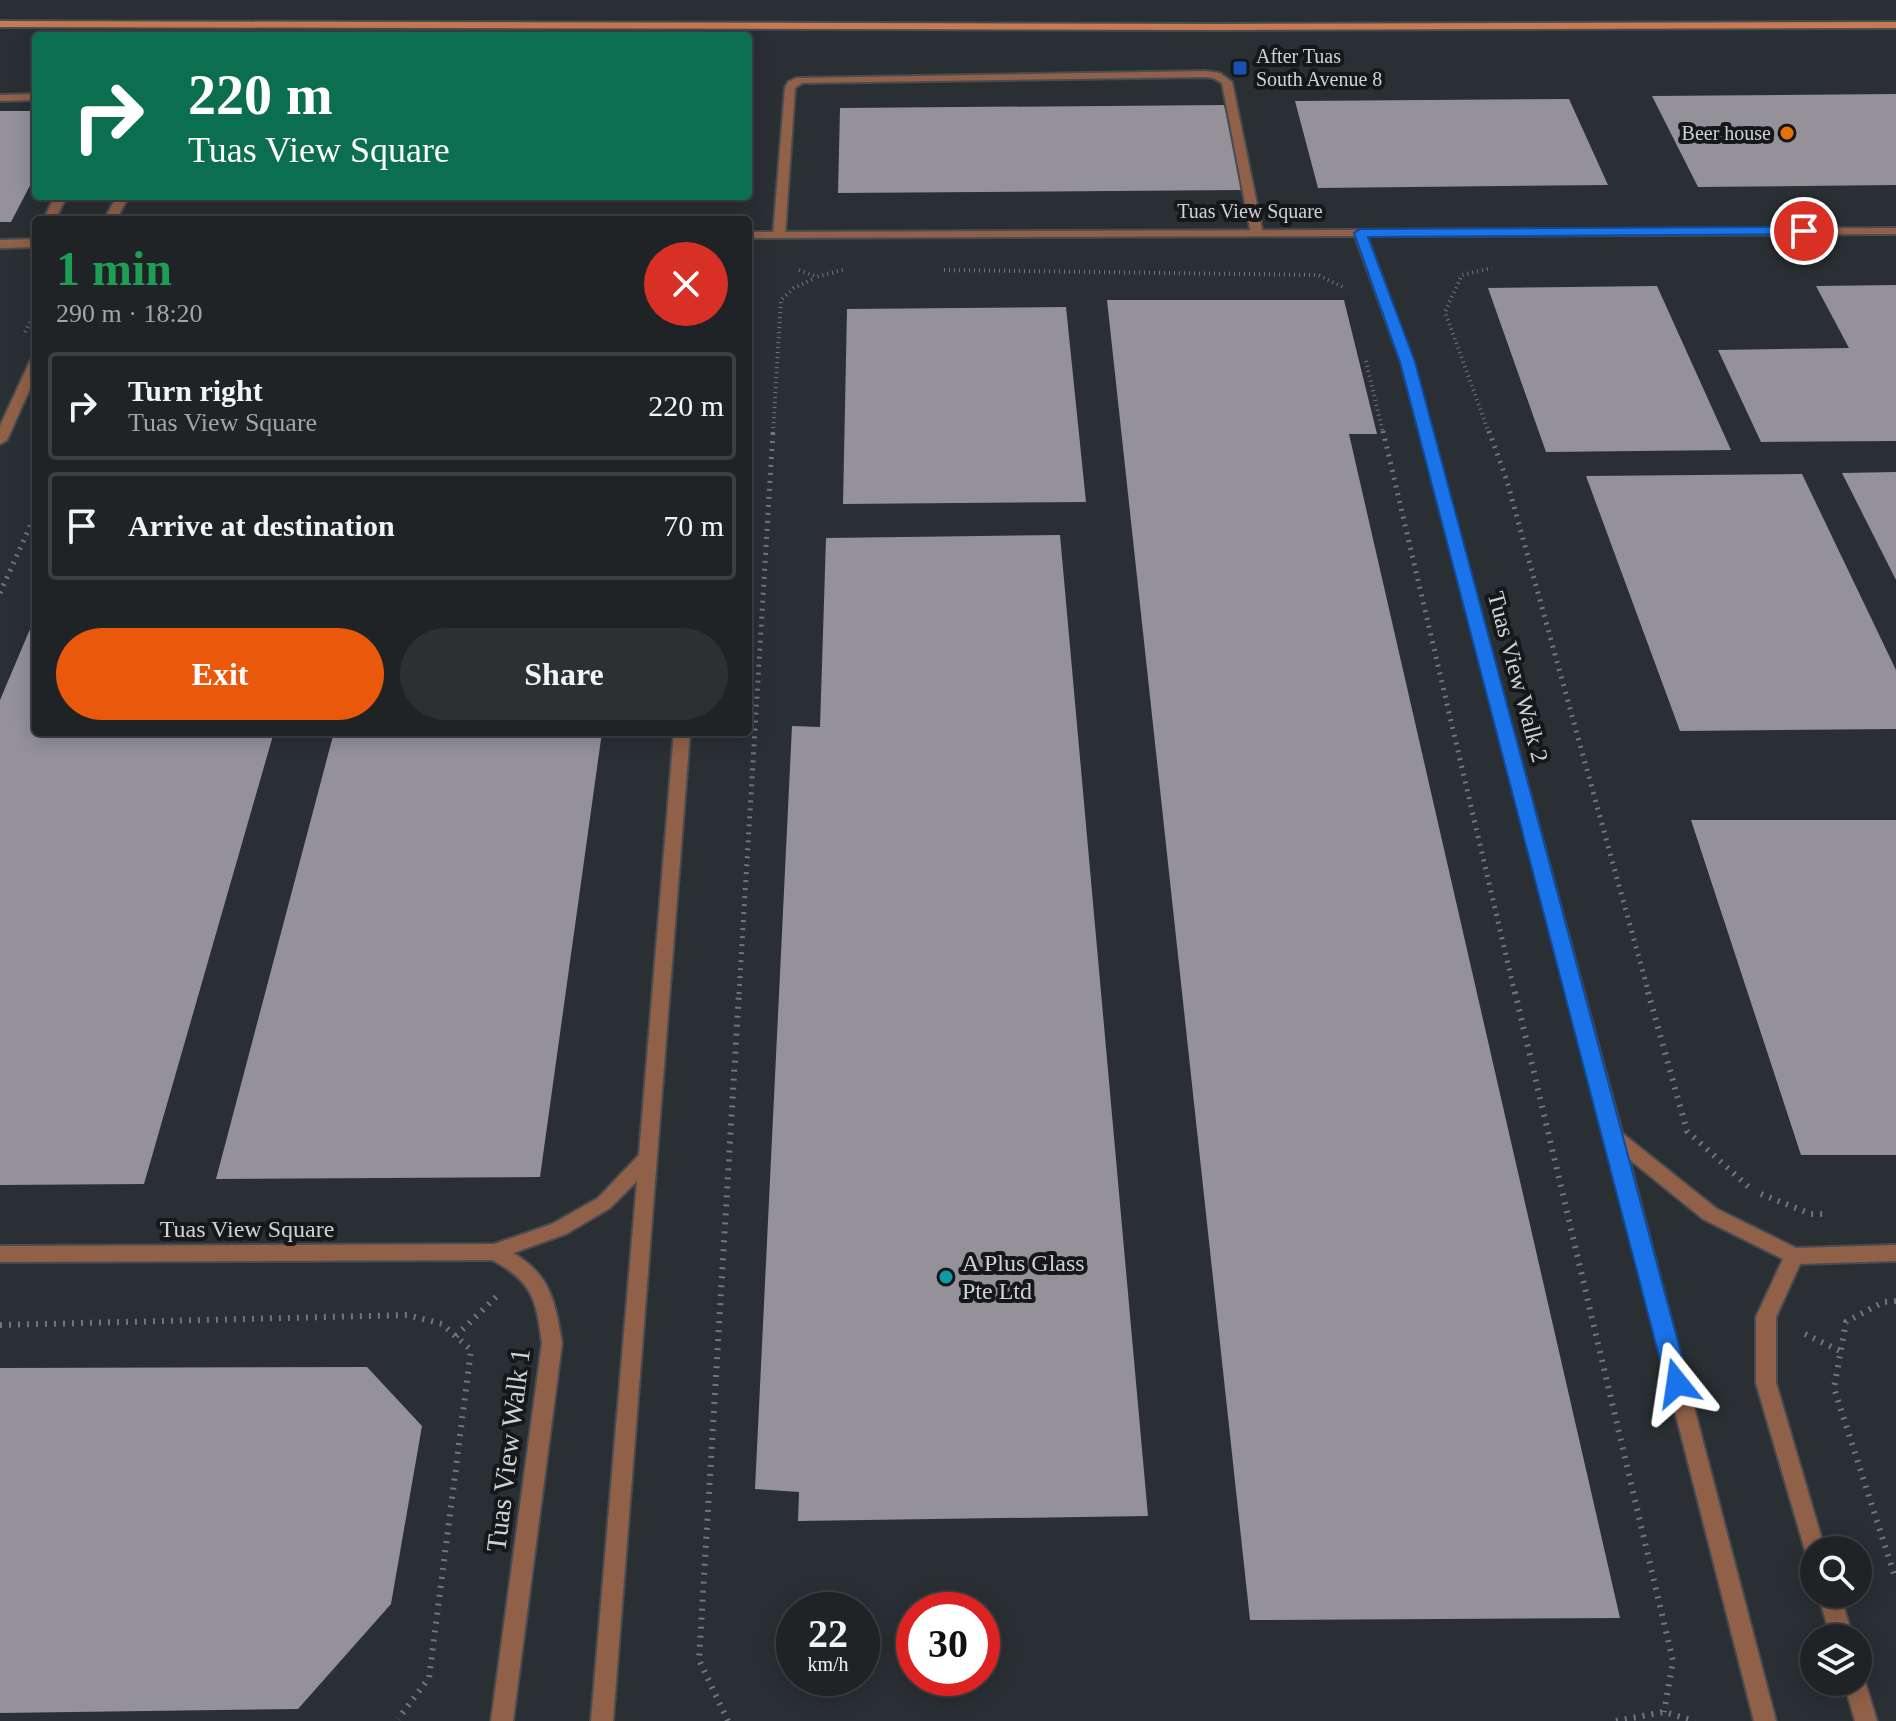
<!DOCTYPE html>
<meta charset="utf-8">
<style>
body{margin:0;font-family:Georgia,serif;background:#2d2f32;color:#f1f3f6;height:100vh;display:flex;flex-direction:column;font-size:30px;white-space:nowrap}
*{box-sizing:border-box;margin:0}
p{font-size:26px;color:#a2a4a7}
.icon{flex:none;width:44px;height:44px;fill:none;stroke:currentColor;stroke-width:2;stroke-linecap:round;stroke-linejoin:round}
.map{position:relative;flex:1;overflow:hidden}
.sheet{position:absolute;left:32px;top:216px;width:720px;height:520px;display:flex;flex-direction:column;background:#202326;border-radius:8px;box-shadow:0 4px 20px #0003,0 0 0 2px #3d4043}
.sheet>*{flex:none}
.hud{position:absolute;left:32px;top:32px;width:720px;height:168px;border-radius:8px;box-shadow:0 4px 20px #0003,0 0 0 2px #3d4043;background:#0b6e4f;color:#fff;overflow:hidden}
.buttons{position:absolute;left:1800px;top:1536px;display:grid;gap:16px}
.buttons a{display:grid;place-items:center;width:72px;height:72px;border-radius:50%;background:#202326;box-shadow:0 4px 20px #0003,0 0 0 2px #3d4043;font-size:40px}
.speed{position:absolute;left:776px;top:1592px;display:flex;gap:16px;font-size:40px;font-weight:700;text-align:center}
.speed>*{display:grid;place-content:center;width:104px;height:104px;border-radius:50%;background:#202326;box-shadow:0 4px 20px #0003,0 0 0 2px #3d4043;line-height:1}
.speed small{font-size:20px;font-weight:400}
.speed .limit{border:12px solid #d22;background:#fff;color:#111}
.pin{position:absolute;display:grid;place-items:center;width:68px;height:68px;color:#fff;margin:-34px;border:4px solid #fff;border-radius:50%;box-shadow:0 2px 8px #0007}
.me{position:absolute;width:88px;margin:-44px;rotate:345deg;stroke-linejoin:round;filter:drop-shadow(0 0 6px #0008)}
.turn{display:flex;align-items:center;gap:28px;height:168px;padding:0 24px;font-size:36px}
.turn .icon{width:104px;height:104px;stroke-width:2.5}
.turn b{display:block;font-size:56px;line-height:68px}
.round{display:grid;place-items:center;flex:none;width:84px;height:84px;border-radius:42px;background:#2d2f32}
.overview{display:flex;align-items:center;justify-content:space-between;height:136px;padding:0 24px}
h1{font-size:48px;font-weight:700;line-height:60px;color:#1e9e55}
.cta{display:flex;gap:16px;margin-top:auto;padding:16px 24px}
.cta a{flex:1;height:92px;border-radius:48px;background:#ea580c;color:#fff;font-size:32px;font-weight:700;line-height:92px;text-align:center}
.cta a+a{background:#2d2f32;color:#f1f3f6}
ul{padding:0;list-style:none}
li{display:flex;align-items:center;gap:24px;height:108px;margin:0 16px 12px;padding:0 8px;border:4px solid #3d4043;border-radius:8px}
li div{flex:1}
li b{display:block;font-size:30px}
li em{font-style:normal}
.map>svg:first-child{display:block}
</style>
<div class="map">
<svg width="1896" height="1721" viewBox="0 0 1896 1721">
<rect width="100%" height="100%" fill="#2a2f33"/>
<!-- building -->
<g fill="#949198">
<path d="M1896 94V185L1698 187 1652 96Z"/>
<path d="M1569 99 1608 185 1318 188 1295 101Z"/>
<path d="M1224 105 1243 190 838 193 840 108Z"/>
<path d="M0 111H36V174L11 222H0Z"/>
<path d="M1896 285V441L1761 442 1718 350 1849 348 1816 286Z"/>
<path d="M1657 286 1731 450 1546 452 1488 288Z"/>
<path d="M1107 300H1344L1377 434H1349L1620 1618 1250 1620Z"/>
<path d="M1066 307 1086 502 843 504 847 309Z"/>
<path d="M1896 472V580L1842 473Z"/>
<path d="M1802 474 1896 670V729L1680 731 1586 476Z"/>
<path d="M1060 535 1148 1516 798 1521 799 1492 755 1489 792 726 820 727 826 538Z"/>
<path d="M36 615V732H274L144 1184 0 1185V700Z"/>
<path d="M334 732H602L540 1177 216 1179Z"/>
<path d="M1691 820H1896V1155H1801Z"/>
<path d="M367 1367 422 1426 391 1604 298 1709 0 1713V1368Z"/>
</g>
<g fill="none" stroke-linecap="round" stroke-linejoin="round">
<!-- service casing -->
<g stroke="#484c50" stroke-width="4">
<g id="service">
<path d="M1205 71 1220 73 1232 82 1263 234 1261 236 1251 234 1222 83 1213 78 1205 77 802 83 795 88 785 235 779 238 773 235 785 88 788 82 796 78Z"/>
<path d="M36 94V100L0 101V95Z"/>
<path d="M55 196H67L55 220H43Z"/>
<path d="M117 196H129L116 220H104Z"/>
<path d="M36 239V247L0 248V240Z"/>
</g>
</g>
<!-- minor casing -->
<g stroke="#484c50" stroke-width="4">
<g id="minor">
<path d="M1896 228V234L1367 236 1413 362 1622 1133 1717 1209 1796 1248 1896 1245V1261L1800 1264 1776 1317V1383L1825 1550H1814V1559L1808 1557 1805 1550 1756 1383V1317L1783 1259 1703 1219 1629 1159 1776 1721H1754L1605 1137 1401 362 1355 236 748 238V232Z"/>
<path d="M36 357V375L7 440 0 444V426L30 361Z"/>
<path d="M674 732H690L613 1721H591L637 1181 610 1208 566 1234 513 1253C551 1275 555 1302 562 1343L513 1721H491L542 1343C536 1299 533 1282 492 1260L0 1262V1246L494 1244 552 1224 598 1198 639 1155Z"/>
<path d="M1818 1594H1840L1853 1638H1831Z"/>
<path d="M1858 1673 1863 1675 1877 1721H1855L1844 1682H1858Z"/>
</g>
</g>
<!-- secondary casing -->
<g stroke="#484c50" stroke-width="4">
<path id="secondary" d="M0 21 1224 24 1896 22V28L1224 30 0 27Z"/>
</g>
<!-- path-far2 -->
<g stroke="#717679" stroke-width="4" stroke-dasharray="1 4" stroke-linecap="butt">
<path d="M799 270 816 277 846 269"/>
<path d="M944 270 1318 275 1343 287"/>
<path d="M25 332 36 311"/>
<path d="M1366 361 1383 433"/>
<path d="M773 433 781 300 794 288 815 278"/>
<path d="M1489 433 1445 312 1462 275 1492 268"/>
</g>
<!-- path-far1 -->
<g stroke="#717679" stroke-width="5" stroke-dasharray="2 6" stroke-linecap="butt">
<path d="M1383 431 1515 994"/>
<path d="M1489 431 1507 481 1649 994"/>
<path d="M0 593 36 513"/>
<path d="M739 994 773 431"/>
</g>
<!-- path -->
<g stroke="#717679" stroke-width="6" stroke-dasharray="2 7" stroke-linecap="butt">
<path d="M1515 992 1673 1661 1664 1712"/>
<path d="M1648 992 1687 1131 1752 1190"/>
<path d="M1761 1194 1811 1214H1827"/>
<path d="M1896 1301 1883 1302 1846 1322 1834 1388 1896 1580"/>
<path d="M0 1325 407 1315 442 1324 471 1350 429 1678 398 1719"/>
<path d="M1805 1334 1840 1351"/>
<path d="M456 1336 498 1295"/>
<path d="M728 1721 699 1660 739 992"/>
<path d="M1616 1721 1664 1712 1695 1721"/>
</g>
<!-- service -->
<use href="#service" fill="#916048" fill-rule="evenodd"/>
<!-- minor -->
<use href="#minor" fill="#916048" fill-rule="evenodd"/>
<!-- secondary -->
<use href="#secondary" fill="#c87a53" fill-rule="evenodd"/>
</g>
<!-- route -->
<path fill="#1a73e8" stroke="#114b97" stroke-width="2" d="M1804 227 1811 231 1809 234 1368 237 1415 362 1689 1383 1685 1390 1677 1393 1670 1390 1666 1383 1400 362 1354 233 1360 229Z"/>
<!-- markers -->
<rect fill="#1a4fb4" stroke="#151719" stroke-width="3" x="1232" y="60" width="16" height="16" rx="4"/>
<circle fill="#e8710a" stroke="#151719" stroke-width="3" cx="1787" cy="133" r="8"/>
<circle fill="#0f9aa8" stroke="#151719" stroke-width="3" cx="946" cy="1277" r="8"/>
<g text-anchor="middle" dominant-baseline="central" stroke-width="8" stroke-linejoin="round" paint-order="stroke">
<!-- far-poi labels -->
<g font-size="20" fill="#cfd2d4" stroke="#151719" text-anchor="start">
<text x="1256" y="56">After Tuas<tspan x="1256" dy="23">South Avenue 8</tspan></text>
<text x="1771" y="133" text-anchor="end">Beer house</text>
</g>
<!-- far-street labels -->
<g font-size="20" fill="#cfd2d4" stroke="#151719">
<text x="1250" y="211">Tuas View Square</text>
</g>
<!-- street labels -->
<g font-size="24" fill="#cfd2d4" stroke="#151719">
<text transform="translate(1518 677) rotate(75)">Tuas View Walk 2</text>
<text x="247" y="1229">Tuas View Square</text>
</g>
<!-- poi labels -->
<g font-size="24" fill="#cfd2d4" stroke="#151719" text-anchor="start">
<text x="962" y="1263">A Plus Glass<tspan x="962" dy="28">Pte Ltd</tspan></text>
</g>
<!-- near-street labels -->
<g font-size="28" fill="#cfd2d4" stroke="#151719">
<text transform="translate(508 1450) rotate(-83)">Tuas View Walk 1</text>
</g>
</g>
</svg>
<div class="buttons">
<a><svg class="icon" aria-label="search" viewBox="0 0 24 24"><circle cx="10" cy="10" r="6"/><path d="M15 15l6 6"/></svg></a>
<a><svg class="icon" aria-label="layers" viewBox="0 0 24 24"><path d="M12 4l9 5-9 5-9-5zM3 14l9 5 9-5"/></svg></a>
</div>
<div class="speed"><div>22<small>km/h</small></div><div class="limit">30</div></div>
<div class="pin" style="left:1804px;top:231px;background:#d93025"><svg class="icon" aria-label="arrive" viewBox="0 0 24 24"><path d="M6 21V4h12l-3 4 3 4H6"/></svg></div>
<svg class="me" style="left:1677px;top:1383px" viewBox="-20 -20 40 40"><path d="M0-17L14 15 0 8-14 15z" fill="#1a73e8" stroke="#fff" stroke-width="4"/></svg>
<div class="hud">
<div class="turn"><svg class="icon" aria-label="right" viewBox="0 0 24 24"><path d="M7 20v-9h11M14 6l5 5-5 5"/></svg><div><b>220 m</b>Tuas View Square</div></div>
</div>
<section class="sheet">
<div class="overview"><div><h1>1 min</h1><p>290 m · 18:20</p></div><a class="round" style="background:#d93025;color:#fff"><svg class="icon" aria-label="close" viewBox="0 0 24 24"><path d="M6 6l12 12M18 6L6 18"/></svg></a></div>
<ul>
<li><svg class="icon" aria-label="right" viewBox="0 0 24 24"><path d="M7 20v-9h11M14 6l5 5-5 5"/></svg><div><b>Turn right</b><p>Tuas View Square</p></div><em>220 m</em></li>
<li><svg class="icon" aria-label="arrive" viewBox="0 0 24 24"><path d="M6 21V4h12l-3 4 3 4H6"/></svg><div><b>Arrive at destination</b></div><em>70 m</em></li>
</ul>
<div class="cta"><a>Exit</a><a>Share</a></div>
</section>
</div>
